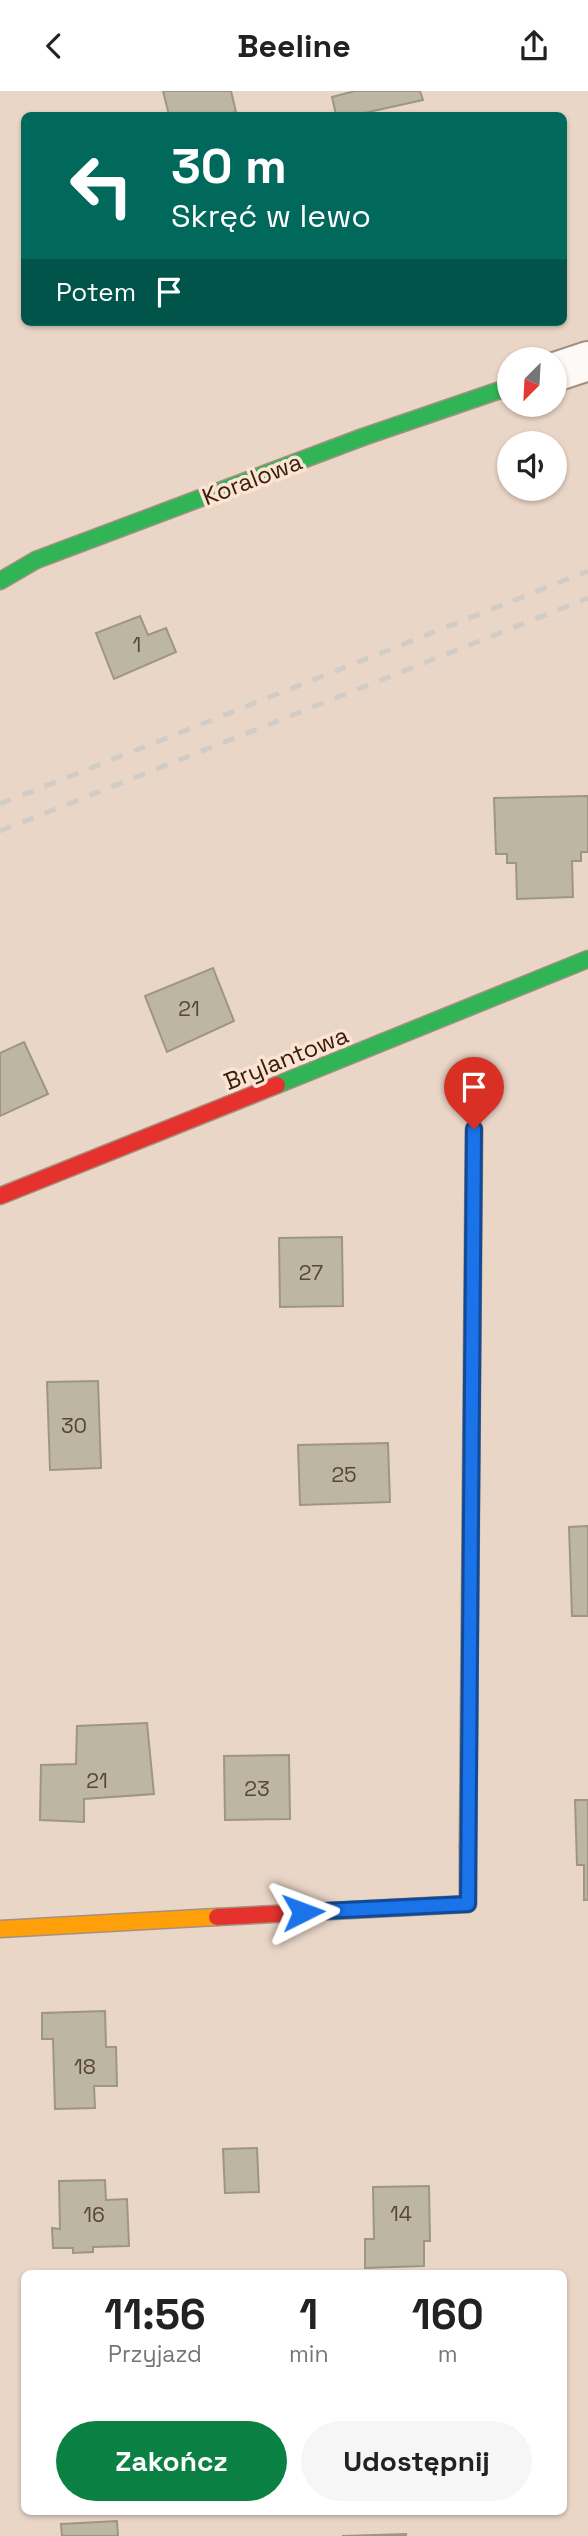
<!DOCTYPE html>
<html lang="pl">
<meta charset="utf-8">
<style>
body{margin:0;font-family:"Space Grotesk",sans-serif;background:#f6f6f6;color:#222;height:100vh;display:flex;flex-direction:column;font-size:26px;white-space:nowrap}
*{box-sizing:border-box;margin:0}
p{font-size:23px;color:#767676}
.icon{flex:none;width:38px;height:38px;fill:none;stroke:currentColor;stroke-width:2;stroke-linecap:round;stroke-linejoin:round}
.map{position:relative;flex:1;overflow:hidden}
.panel{position:absolute;left:21px;top:2179px;width:546px;height:245px;display:flex;flex-direction:column;background:#fff;border-radius:10px;box-shadow:0 2px 5px #0004}
.panel>*{flex:none}
.top-card{position:absolute;left:21px;top:21px;width:546px;height:214px;border-radius:10px;box-shadow:0 2px 5px #0004;background:#00695c;color:#fff;overflow:hidden}
.needle{width:46px;rotate:204deg}
.fabs{position:absolute;left:497px;top:256px;display:grid;gap:14px}
.fabs a{display:grid;place-items:center;width:70px;height:70px;border-radius:50%;background:#fff;box-shadow:0 2px 5px #0004;font-size:35px}
.pin{position:absolute;display:grid;place-items:center;width:60px;height:60px;color:#fff;margin:-72px -30px;border-radius:50% 50% 50% 0;rotate:-45deg;box-shadow:0 0 7px #0007}
.pin .icon{rotate:45deg}
.me{position:absolute;width:77px;margin:-38px;rotate:87deg;stroke-linejoin:round;filter:drop-shadow(0 0 5px #0008)}
.turn{display:flex;align-items:center;gap:24px;height:147px;padding:0 35px;font-size:32px}
.turn .icon{width:91px;height:91px;stroke-width:2.5}
.turn b{display:block;font-size:49px;line-height:60px}
.then{display:flex;align-items:center;height:66px;padding:0 35px;background:#0003;gap:14px;font-size:26px}
.eta{display:flex;justify-content:space-evenly;align-items:center;height:119px;text-align:center}
.eta b{font-size:42px;font-weight:700;line-height:49px}
.primary-button{display:flex;gap:14px;margin-top:auto;padding:14px 35px}
.primary-button a{flex:1;height:80px;border-radius:42px;background:#0b8043;color:#fff;font-size:28px;font-weight:700;line-height:80px;text-align:center}
.primary-button a+a{background:#f6f6f6;color:#222}
header{display:flex;justify-content:space-between;align-items:center;height:91px;padding:0 35px;background:#fff;font-size:32px;font-weight:700}
.map>svg:first-child{display:block}
</style>
<header><svg class="icon" aria-label="back" viewBox="0 0 24 24"><path d="M15 5l-7 7 7 7"/></svg>Beeline<svg class="icon" aria-label="share" viewBox="0 0 24 24"><path d="M12 15V3M7 8l5-5 5 5M5 13v7h14v-7"/></svg></header>
<div class="map">
<svg width="588" height="2445" viewBox="0 0 588 2445">
<rect width="100%" height="100%" fill="#ead6c7"/>
<!-- building -->
<g fill="#bcb6a2" stroke="#9c9683" stroke-width="2">
<path d="M163 0H231L236 21 224 24H169Z"/>
<path d="M355 0H420L423 9 355 24H336L332 6Z"/>
<path d="M140 525 148 544 166 537 176 561 114 588 96 542Z"/>
<path d="M588 705V761H581V770H572L573 806 517 808 516 772H507V763H496L494 707Z"/>
<path d="M213 877 234 930 167 961 145 905Z"/>
<path d="M24 951 48 1003 0 1025V962Z"/>
<path d="M342 1146 343 1215 280 1216 279 1147Z"/>
<path d="M98 1290 101 1377 50 1379 47 1291Z"/>
<path d="M388 1352 390 1411 300 1414 298 1354Z"/>
<path d="M588 1435V1525H572L569 1436Z"/>
<path d="M147 1632 154 1703 84 1708V1731L40 1729 41 1674 76 1673 77 1635Z"/>
<path d="M289 1664 290 1728 225 1729 224 1665Z"/>
<path d="M575 1709H588V1809H584V1774H577Z"/>
<path d="M105 1920 106 1956H116L117 1995H94L95 2017 55 2018 53 1948H42V1922Z"/>
<path d="M257 2057 259 2101 225 2102 223 2058Z"/>
<path d="M105 2089 106 2109 127 2108 129 2155 93 2156V2161L73 2162V2157H53L52 2137 60 2138 59 2090Z"/>
<path d="M429 2095 430 2150H424V2175L365 2177V2148H374L373 2096Z"/>
<path d="M117 2430 118 2445H62L61 2433Z"/>
<path d="M406 2443V2445H342Z"/>
</g>
<g fill="none" stroke-linecap="round" stroke-linejoin="round">
<!-- street casing -->
<g stroke="#a39081" stroke-width="42">
<path id="street" d="M555 281 588 270"/>
</g>
<!-- fast casing -->
<g stroke="#a39081" stroke-width="19">
<g id="fast">
<path d="M0 490 36 469 363 346 509 296"/>
<path d="M277 994 588 868"/>
<path d="M468 1757 474 1038"/>
</g>
</g>
<!-- slow casing -->
<g stroke="#a39081" stroke-width="19">
<path id="slow" d="M0 1838 217 1826"/>
</g>
<!-- jam casing -->
<g stroke="#a39081" stroke-width="19">
<g id="jam">
<path d="M0 1105 277 994"/>
<path d="M217 1826 468 1813V1757"/>
</g>
</g>
<!-- street -->
<use href="#street" stroke="#fcf9f7" stroke-width="38"/>
<!-- fast -->
<use href="#fast" stroke="#30b455" stroke-width="16"/>
<!-- slow -->
<use href="#slow" stroke="#ff9f0a" stroke-width="16"/>
<!-- jam -->
<use href="#jam" stroke="#e5322d" stroke-width="16"/>
<!-- rail -->
<g stroke="#d2ccc6" stroke-width="5" stroke-dasharray="12 12" stroke-linecap="butt">
<path d="M0 713 588 480"/>
<path d="M0 740 588 507"/>
</g>
</g>
<g fill="none" stroke-linecap="round" stroke-linejoin="round">
<!-- route casing -->
<g stroke="#114b97" stroke-width="18">
<path id="route" d="M303 1821 468 1813 474 1038"/>
</g>
<!-- route -->
<use href="#route" stroke="#1a73e8" stroke-width="12"/>
</g>
<g text-anchor="middle" dominant-baseline="central" stroke-width="7" stroke-linejoin="round" paint-order="stroke">
<!-- number labels -->
<g font-size="21" fill="#584633">
<text x="137" y="553">1</text>
<text x="189" y="917">21</text>
<text x="311" y="1181">27</text>
<text x="74" y="1334">30</text>
<text x="344" y="1383">25</text>
<text x="97" y="1689">21</text>
<text x="257" y="1697">23</text>
<text x="85" y="1975">18</text>
<text x="401" y="2122">14</text>
<text x="94" y="2123">16</text>
</g>
<!-- street labels -->
<g font-size="24" fill="#37210e" stroke="#fde4d2">
<text transform="translate(252 388) rotate(-21)">Koralowa</text>
<text transform="translate(286 967) rotate(-22)">Brylantowa</text>
</g>
</g>
</svg>
<div class="fabs">
<a><svg class="needle" viewBox="-14 -14 28 28"><path d="M0-13l5 13h-10z" fill="#e53935"/><path d="M0 13l5-13h-10z" fill="#767676"/></svg></a>
<a><svg class="icon" aria-label="sound" viewBox="0 0 24 24"><path d="M4 9h4l5-4v14l-5-4H4zM17 9q2 3 0 6"/></svg></a>
</div>
<div class="pin" style="left:474px;top:1038px;background:#d93025"><svg class="icon" aria-label="arrive" viewBox="0 0 24 24"><path d="M6 21V4h12l-3 4 3 4H6"/></svg></div>
<svg class="me" style="left:303px;top:1821px" viewBox="-20 -20 40 40"><path d="M0-17L14 15 0 8-14 15z" fill="#1a73e8" stroke="#fff" stroke-width="4"/></svg>
<div class="top-card">
<div class="turn"><svg class="icon" aria-label="left" viewBox="0 0 24 24"><path d="M17 20v-9H6M10 6l-5 5 5 5"/></svg><div><b>30 m</b>Skręć w lewo</div></div>
<div class="then">Potem<svg class="icon" aria-label="arrive" viewBox="0 0 24 24"><path d="M6 21V4h12l-3 4 3 4H6"/></svg></div>
</div>
<section class="panel">
<div class="eta">
<div><b>11:56</b><p>Przyjazd</p></div>
<div><b>1</b><p>min</p></div>
<div><b>160</b><p>m</p></div>
</div>
<div class="primary-button"><a>Zakończ</a><a>Udostępnij</a></div>
</section>
</div>
